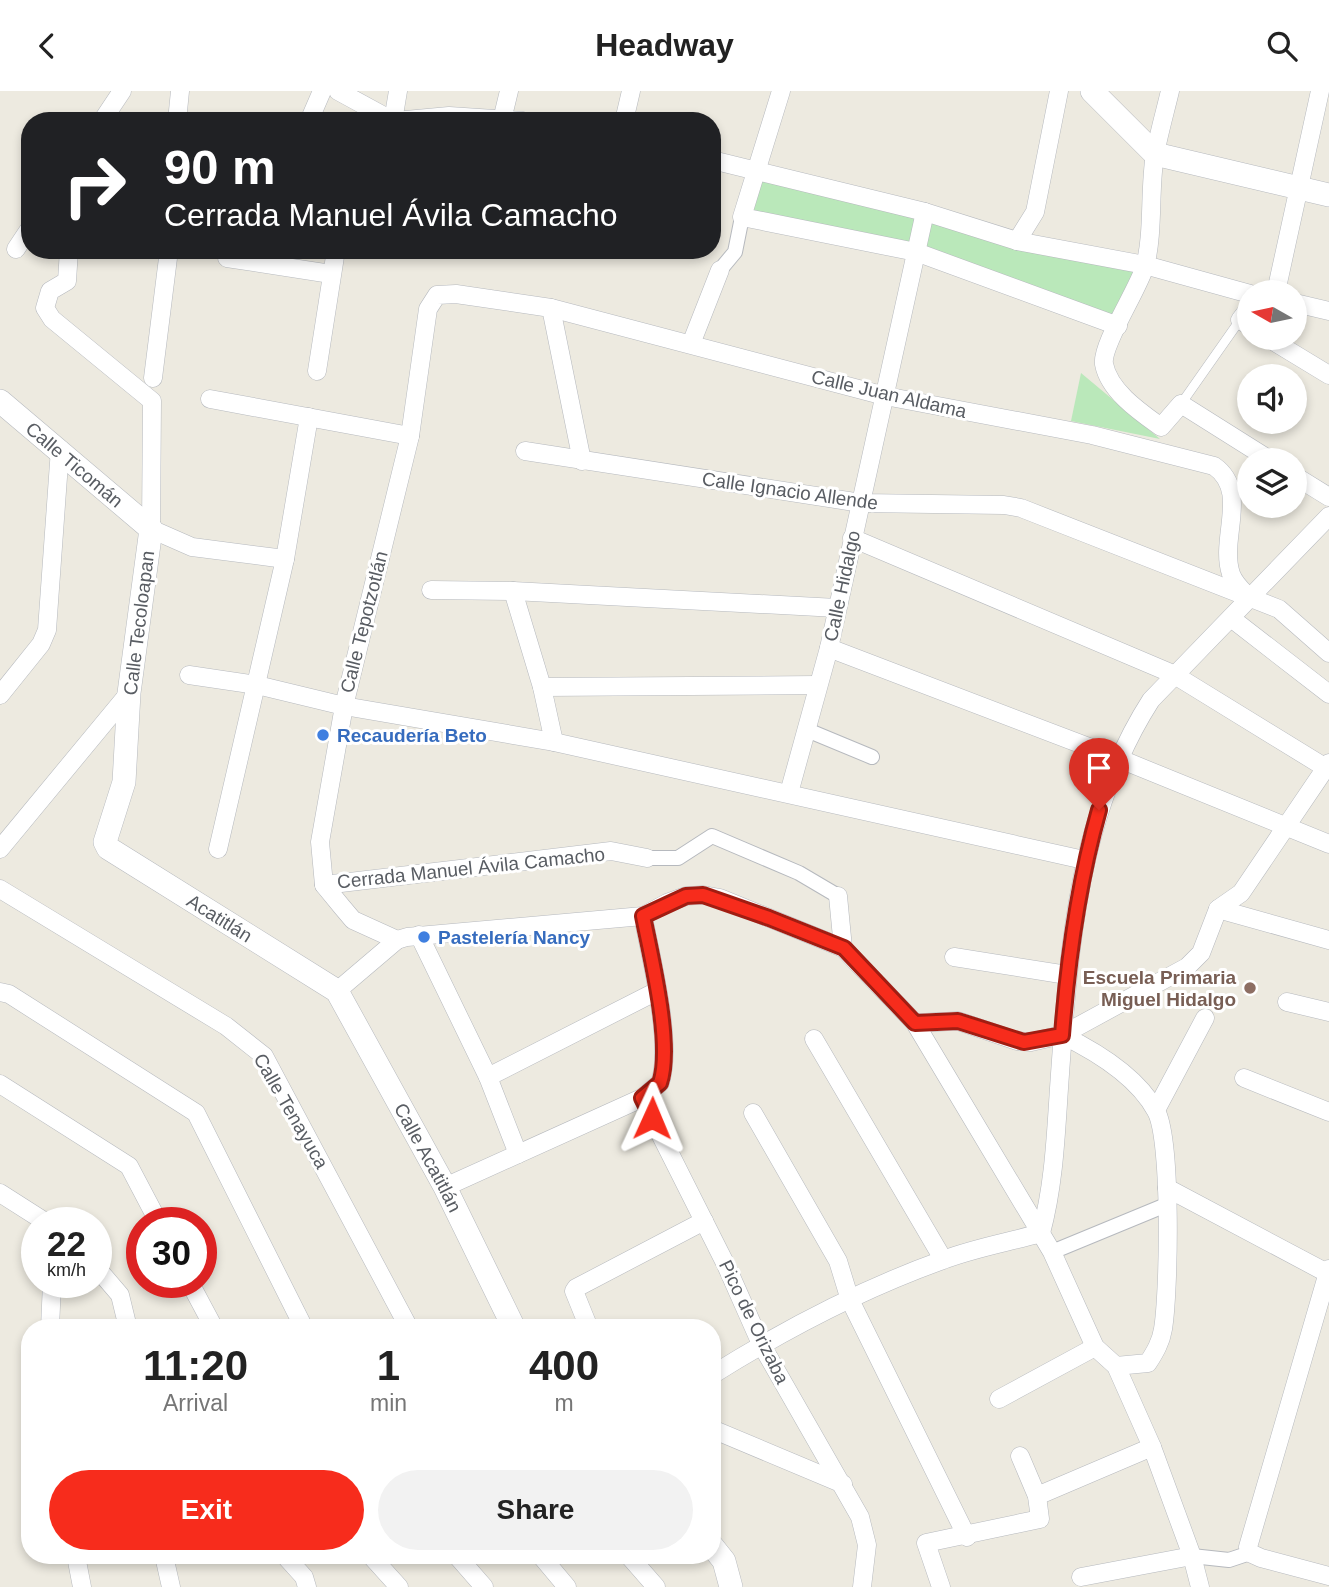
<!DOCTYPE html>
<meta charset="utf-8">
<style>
body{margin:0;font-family:Arial,sans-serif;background:#f2f2f2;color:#222;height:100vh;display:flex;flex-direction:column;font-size:26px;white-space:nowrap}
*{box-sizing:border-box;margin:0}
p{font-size:23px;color:#767676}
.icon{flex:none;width:38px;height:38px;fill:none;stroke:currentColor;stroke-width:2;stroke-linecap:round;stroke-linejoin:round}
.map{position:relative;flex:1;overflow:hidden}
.panel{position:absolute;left:21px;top:1228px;width:700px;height:245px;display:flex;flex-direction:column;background:#fff;border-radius:28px;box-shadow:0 4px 10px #0003}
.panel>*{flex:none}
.banner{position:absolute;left:21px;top:21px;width:700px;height:147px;border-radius:28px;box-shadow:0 4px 10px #0003;background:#202124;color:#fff;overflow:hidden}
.needle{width:46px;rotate:279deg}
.tools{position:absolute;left:1237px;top:189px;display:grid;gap:14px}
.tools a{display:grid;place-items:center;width:70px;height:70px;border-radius:50%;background:#fff;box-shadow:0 4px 10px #0003;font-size:35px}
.speed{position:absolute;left:21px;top:1116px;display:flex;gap:14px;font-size:35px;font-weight:700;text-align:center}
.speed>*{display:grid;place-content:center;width:91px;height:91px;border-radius:50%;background:#fff;box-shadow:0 4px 10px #0003;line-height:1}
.speed small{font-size:18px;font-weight:400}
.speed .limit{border:10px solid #d22;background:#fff;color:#111}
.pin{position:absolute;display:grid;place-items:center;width:60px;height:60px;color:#fff;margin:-72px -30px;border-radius:50% 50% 50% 0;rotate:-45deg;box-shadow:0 0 7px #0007}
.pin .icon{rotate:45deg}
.me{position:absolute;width:77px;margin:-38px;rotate:1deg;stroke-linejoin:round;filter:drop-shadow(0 0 5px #0008)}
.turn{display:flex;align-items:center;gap:24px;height:147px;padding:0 28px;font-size:32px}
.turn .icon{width:91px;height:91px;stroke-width:2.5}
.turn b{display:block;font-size:49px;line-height:60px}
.eta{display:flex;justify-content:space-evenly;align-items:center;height:119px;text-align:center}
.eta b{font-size:42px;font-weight:700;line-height:49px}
.cta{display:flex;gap:14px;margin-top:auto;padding:14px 28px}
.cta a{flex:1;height:80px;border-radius:42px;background:#f72c1c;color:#fff;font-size:28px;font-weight:700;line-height:80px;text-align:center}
.cta a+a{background:#f2f2f2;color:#222}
header{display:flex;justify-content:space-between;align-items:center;height:91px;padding:0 28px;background:#fff;font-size:32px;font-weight:700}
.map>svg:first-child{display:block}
</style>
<header><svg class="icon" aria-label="back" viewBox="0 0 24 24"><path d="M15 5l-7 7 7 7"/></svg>Headway<svg class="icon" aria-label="search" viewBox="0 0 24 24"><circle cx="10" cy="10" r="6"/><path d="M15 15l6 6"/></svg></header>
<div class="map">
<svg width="1329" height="1496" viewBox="0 0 1329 1496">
<rect width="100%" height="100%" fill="#edeae0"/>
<!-- green -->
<g fill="#bae8ba">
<path d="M758 80 1145 174 1118 235 916 161 742 126Z"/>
<path d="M1081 282 1160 348 1071 330Z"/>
</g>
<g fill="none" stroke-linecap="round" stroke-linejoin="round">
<!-- service casing -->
<g stroke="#b6b9be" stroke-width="10">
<path id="service" d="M1181 313 1240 229"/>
</g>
<!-- pedestrian casing -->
<g stroke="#b6b9be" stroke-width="16">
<g id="pedestrian">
<path d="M720 179 735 161 742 126"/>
<path d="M807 639 872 666"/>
<path d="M647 767H678L712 745 799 782 838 805"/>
<path d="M1052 1161 1166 1114"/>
<path d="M1192 1465 1229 1469 1250 1462"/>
</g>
</g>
<!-- minor casing -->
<g stroke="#b6b9be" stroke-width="19">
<g id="minor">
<path d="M338 0 393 30"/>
<path d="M781 0 742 126 916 161 1118 235"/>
<path d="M1170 0C1165 21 1159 42 1155 63 1149 99 1154 140 1145 175 1138 199 1101 254 1104 273 1109 300 1140 321 1161 336L1181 313 1270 369"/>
<path d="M502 29 509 0"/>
<path d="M102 30 122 0"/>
<path d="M177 30 180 0"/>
<path d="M309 30 322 0"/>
<path d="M393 30 398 0"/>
<path d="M395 30 449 25 523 30"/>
<path d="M624 30 631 0"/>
<path d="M712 69 925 121 1017 150 1145 174 1250 203"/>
<path d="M1017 150 1035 121 1059 0"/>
<path d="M16 158 30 137"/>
<path d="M69 159 67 190 50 200 45 217 52 228 152 310 151 438 192 456 285 468"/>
<path d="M227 167 331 183"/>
<path d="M1276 201 1320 0"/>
<path d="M1295 212 1329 220"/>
<path d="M1250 216 1240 229 1250 235"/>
<path d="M551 217 582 370"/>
<path d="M1268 247 1329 284"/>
<path d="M691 253 720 179"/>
<path d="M317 280 336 159"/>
<path d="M153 287 169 159"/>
<path d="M210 308 410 345"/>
<path d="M525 360 861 412 1004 414 1021 417 1279 518 1329 562"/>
<path d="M1295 385 1329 406"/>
<path d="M852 447 1173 583 1326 677"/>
<path d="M431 499 513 500 837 517"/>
<path d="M513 500 542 596 554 651"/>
<path d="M1231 527 1329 603"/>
<path d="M829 557 1120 668 1329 753"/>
<path d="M189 584 257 594 344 615 554 651 1084 769"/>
<path d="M542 596 818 594"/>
<path d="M0 604 41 553 47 539 60 358"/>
<path d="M789 702 829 557 925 121"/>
<path d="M0 758 129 602"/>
<path d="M218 758 285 468 309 326"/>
<path d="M324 794 611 760 647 767"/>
<path d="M0 798 226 935 264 965 409 1237"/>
<path d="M838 805 843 857 915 932 1052 1161 1095 1256 1116 1275 1152 1356 1192 1465 1200 1496"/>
<path d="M1218 818 1329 849"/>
<path d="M419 844 488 986 518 1063"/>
<path d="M397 849 353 829 342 816 324 794 320 751 344 615 410 345 428 218 437 204 456 203 551 217 885 305 1092 344 1214 375C1250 400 1219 447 1231 483 1235 494 1243 500 1251 508"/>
<path d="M954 866 1067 884"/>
<path d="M337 900 397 849 407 846 643 825 667 812 686 805 703 804 720 807 843 857"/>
<path d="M0 901 9 903 196 1022 304 1237"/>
<path d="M1287 911 1329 921"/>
<path d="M915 932 958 930 1017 950 1031 951 1062 944 1187 876 1201 862 1218 818 1241 802 1329 672"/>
<path d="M1062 944C1097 961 1137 985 1156 1020 1172 1048 1169 1202 1163 1238 1161 1251 1155 1261 1148 1272L1116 1275"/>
<path d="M814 948 943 1168"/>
<path d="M488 986 657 900"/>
<path d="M1244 987 1329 1021"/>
<path d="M0 993 129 1075 159 1132"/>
<path d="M642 1007 726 1174 761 1253 860 1426 867 1454 862 1496"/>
<path d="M1156 1019 1205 927"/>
<path d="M753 1022 838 1170 850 1209 967 1446"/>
<path d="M445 1096 642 1007 660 992C673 952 651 868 643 825"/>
<path d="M1167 1097 1329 1183"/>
<path d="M0 1102 47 1132"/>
<path d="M1041 1142C1055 1090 1056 1037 1060 983 1069 854 1079 721 1151 609L1329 425"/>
<path d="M96 1176 120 1204 128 1237"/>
<path d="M1329 1178 1248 1456 1250 1462 1261 1467 1329 1485"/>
<path d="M190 1192 214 1237"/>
<path d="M50 1237 52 1192"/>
<path d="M589 1237 574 1200 576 1197 704 1130"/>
<path d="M712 1284C784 1239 862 1198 943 1169 974 1157 1009 1151 1041 1142"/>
<path d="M999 1308 1095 1256"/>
<path d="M712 1338 843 1393"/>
<path d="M1037 1405 1152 1356"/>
<path d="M76 1465 82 1496"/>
<path d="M164 1465 171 1496"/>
<path d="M285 1465 304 1486 307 1496"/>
<path d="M371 1465 399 1496"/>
<path d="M457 1465 484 1496"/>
<path d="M541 1465 567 1496"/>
<path d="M629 1465 656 1496"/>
<path d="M1081 1486 1192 1465"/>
<path d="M941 1496 926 1452 1040 1428 1037 1405 1020 1365"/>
</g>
</g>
<!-- tertiary casing -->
<g stroke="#b6b9be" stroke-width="24">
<g id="tertiary">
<path d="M1092 0 1155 63 1329 104"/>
<path id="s1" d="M0 310 151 438 129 602 124 691 105 751 108 757 337 900 445 1096 514 1237"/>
<path d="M712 1455 724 1470 731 1496"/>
</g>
</g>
<!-- service -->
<use href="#service" stroke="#fff" stroke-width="9"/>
<!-- pedestrian -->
<use href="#pedestrian" stroke="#fff" stroke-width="14"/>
<!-- minor -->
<use href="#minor" stroke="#fff" stroke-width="18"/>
<!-- tertiary -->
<use href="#tertiary" stroke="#fff" stroke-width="23"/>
</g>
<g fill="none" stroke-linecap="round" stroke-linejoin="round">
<!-- route casing -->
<g stroke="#a11d12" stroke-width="18">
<path id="route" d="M652 1027 642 1007 660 992C673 954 651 866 643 825L686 805 703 804 769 827 844 857 915 932 958 930 1024 951 1062 944C1068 867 1078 793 1099 719"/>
</g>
<!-- route -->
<use href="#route" stroke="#f72c1c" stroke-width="12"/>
</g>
<!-- markers -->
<g fill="#3f7fe0" stroke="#fff" stroke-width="2.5">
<circle cx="323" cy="644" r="7"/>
<circle cx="424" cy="846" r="7"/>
</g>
<circle fill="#8d6e63" stroke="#fff" stroke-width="2.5" cx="1250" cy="897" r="7"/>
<g text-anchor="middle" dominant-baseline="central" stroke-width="6" stroke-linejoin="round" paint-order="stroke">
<!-- street labels -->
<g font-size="19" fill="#595d63" stroke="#fff">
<text transform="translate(889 303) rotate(13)">Calle Juan Aldama</text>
<text stroke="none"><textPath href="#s1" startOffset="98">Calle Ticomán</textPath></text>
<text transform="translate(790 400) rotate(8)">Calle Ignacio Allende</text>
<text transform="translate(842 495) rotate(-78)">Calle Hidalgo</text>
<text transform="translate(364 531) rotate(-76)">Calle Tepotzotlán</text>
<text transform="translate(139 532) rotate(-83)">Calle Tecoloapan</text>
<text transform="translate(471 777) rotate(-6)">Cerrada Manuel Ávila Camacho</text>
<text stroke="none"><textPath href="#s1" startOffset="654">Acatitlán</textPath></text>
<text transform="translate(291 1020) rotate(60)">Calle Tenayuca</text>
<text stroke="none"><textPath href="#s1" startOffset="982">Calle Acatitlán</textPath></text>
<text transform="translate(754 1231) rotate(64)">Pico de Orizaba</text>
</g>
<!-- shop labels -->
<g font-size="19" font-weight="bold" fill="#366cbe" stroke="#fff" text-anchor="start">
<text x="337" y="644">Recaudería Beto</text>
<text x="438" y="846">Pastelería Nancy</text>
</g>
<!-- education labels -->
<g font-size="19" font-weight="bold" fill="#785e54" stroke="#fff" text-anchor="end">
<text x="1236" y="886">Escuela Primaria<tspan x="1236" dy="22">Miguel Hidalgo</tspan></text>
</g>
</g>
</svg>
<div class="tools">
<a><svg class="needle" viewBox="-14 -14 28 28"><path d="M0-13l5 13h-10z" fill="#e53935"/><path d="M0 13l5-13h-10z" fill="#767676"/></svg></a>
<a><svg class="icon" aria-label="sound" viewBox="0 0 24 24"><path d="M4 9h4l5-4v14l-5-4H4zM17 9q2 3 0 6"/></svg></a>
<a><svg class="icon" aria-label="layers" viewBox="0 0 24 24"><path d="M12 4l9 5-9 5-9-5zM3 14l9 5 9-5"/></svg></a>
</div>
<div class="speed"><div>22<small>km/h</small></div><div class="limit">30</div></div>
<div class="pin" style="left:1099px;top:719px;background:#d93025"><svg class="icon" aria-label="arrive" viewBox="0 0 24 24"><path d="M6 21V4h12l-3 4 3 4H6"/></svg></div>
<svg class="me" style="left:652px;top:1027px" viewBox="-20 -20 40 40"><path d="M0-17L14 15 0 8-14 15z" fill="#f72c1c" stroke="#fff" stroke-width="4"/></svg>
<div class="banner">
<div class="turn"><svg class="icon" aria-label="right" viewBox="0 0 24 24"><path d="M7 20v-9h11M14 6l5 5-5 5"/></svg><div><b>90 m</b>Cerrada Manuel Ávila Camacho</div></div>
</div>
<section class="panel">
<div class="eta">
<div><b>11:20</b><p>Arrival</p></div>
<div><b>1</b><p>min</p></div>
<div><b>400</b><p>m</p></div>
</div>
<div class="cta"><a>Exit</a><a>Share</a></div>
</section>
</div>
